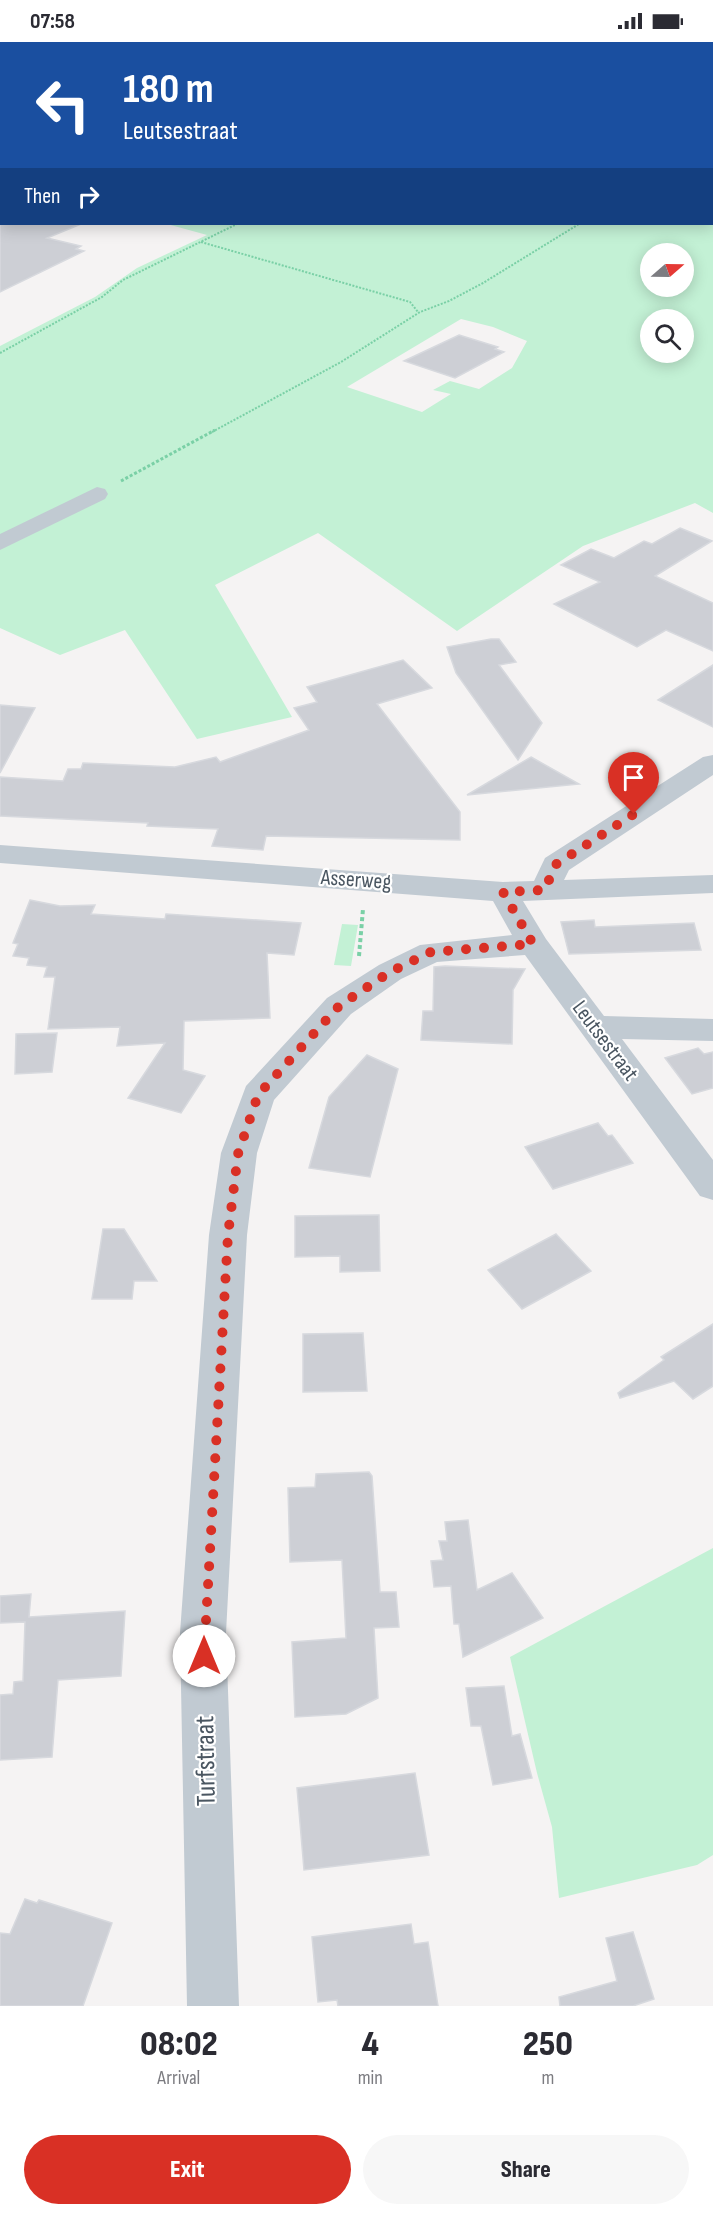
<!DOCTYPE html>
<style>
body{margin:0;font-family:"Sofia Sans Condensed",sans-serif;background:#f7f7f7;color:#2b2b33;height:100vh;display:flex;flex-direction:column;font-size:22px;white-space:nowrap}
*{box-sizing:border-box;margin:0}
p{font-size:20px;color:#7c7c81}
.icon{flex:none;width:33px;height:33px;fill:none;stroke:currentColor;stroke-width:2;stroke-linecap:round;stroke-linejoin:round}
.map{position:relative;height:1964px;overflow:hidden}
.side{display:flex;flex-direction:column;background:#fff;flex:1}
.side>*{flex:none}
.guide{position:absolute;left:0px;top:0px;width:714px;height:183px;box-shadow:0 3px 15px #0003;background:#1a4fa0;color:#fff;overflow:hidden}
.needle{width:39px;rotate:70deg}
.controls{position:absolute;left:640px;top:201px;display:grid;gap:12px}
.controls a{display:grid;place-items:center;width:54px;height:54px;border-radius:50%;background:#fff;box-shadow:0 3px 15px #0003;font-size:30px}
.pin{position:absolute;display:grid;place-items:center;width:51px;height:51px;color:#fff;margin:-62px -26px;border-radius:50% 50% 50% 0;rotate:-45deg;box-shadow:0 0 6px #0007}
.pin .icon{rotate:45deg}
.me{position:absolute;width:66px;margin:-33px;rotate:0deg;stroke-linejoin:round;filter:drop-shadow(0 0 4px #0008)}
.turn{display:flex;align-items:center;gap:21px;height:126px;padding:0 24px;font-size:27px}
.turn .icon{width:78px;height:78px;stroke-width:2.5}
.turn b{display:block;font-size:42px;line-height:51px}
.then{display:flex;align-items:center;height:57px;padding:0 24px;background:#0003;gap:12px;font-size:22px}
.eta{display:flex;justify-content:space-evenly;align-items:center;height:102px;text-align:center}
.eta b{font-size:36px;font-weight:800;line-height:42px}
.primary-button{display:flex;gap:12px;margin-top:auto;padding:12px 24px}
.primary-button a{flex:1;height:69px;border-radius:36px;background:#d93025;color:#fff;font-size:24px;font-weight:800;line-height:69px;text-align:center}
.primary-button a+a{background:#f7f7f7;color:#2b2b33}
.status{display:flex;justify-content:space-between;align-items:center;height:42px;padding:0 30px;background:#fff;direction:ltr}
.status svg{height:16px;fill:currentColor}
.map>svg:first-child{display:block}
</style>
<div class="status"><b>07:58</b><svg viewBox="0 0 49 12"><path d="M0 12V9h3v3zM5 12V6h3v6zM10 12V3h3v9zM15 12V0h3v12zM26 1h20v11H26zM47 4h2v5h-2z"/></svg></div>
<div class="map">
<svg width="713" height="1964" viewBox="0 0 713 1964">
<rect width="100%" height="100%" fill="#f5f3f3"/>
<!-- green -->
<g fill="#c3f1d5" fill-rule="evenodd">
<path d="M0 0H713V471L695 461 583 504 457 589 318 491 215 543 292 675 197 697 125 588 60 613 0 586V304L95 255 137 226 207 193 167 182H712V2H2L1 119ZM651 212H684V244H651ZM461 277 493 285 527 299 512 326 479 347 450 339 433 348 451 352 422 370 347 345ZM651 278H684V310H651Z"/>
<path d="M342 882 358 883 351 924 334 923Z"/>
<path d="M713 1506V1813L697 1823 559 1856 552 1785 537 1731 510 1615Z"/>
</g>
<!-- building -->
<g fill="#cdcfd5" stroke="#d7d9de" stroke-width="1.5">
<path d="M0 182H81L47 196 81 204 76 207 84 209 0 250Z"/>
<path d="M459 293 498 305 495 307 504 310 455 336 404 319Z"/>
<path d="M680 486 712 499 655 534 713 561V609L666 588 637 605 554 562 600 540 561 523 591 507 614 516 644 499 652 502Z"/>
<path d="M491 597H499L516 620 499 623 542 681 518 718 456 631 447 605Z"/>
<path d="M403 618 432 646 377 662 460 770V798L266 794 263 808 212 804 218 787 147 784 148 781 0 774V735L63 739 68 727H81L83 721 175 725 216 715 220 720 309 688 294 666 317 660 307 645Z"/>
<path d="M713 623V685L658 658Z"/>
<path d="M0 663 35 666 0 731Z"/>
<path d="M531 715 579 742 467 753Z"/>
<path d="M30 858 60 864 95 863 91 872 165 877 166 872 301 881 294 913 267 911 270 976 184 979 183 1028 205 1034 181 1071 128 1056 165 1001 117 1004 120 985 48 987 55 935H44L47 925 27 923 29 916 13 914 18 902 13 901Z"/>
<path d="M594 878 595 885 694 881 701 908 569 912 561 880Z"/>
<path d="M445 924 525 927 513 948 512 1002 421 998 423 969H433L434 925Z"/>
<path d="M57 991 52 1030 15 1032 16 992Z"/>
<path d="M698 1006 704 1012 713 1010V1046L692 1052 665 1016Z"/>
<path d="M367 1013 398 1027 370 1135 309 1126 329 1055Z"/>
<path d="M598 1081 608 1094 612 1093 633 1121 553 1147 525 1105Z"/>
<path d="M379 1173 380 1229 340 1230V1214L295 1215V1174Z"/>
<path d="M103 1187H124L157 1239H134L132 1257H92Z"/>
<path d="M556 1192 591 1229 522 1267 488 1228Z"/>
<path d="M713 1282V1344L693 1357 674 1339 620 1356 618 1351 664 1318 661 1315Z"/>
<path d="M363 1291 367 1349 303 1350V1292Z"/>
<path d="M369 1430 372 1434 380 1550H396L399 1585 374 1586 378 1656 346 1672 295 1675 292 1600 346 1596 342 1518 290 1520 288 1446 315 1445 316 1432Z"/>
<path d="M468 1478 477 1548 512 1531 543 1576 463 1615 459 1582H454L451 1544 434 1545 431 1519 443 1518 439 1499H447L445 1480Z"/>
<path d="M31 1552 29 1575 125 1569 121 1634 58 1638 52 1715 0 1718V1653L13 1652 14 1640 23 1639 25 1580 0 1581V1554Z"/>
<path d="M504 1644 512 1694 520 1692 532 1736 493 1743 481 1684H471L466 1646Z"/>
<path d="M415 1731 429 1813 304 1828 297 1746Z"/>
<path d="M25 1857 37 1861 39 1858 112 1881 83 1964H0V1891L10 1892Z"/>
<path d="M411 1882 414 1902 428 1900 438 1964H338L337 1958 318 1960 312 1895Z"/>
<path d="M633 1890 654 1957 633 1964H560L559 1955 617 1939 606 1896Z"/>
</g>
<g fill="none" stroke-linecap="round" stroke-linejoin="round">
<!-- path-far3 -->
<g stroke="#7ad0a6" stroke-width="1.5" stroke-dasharray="2 1.5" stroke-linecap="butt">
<path d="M4 2 9 0"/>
<path d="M412 2 416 0"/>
<path d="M650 2 653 0"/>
</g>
<!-- path-far2 -->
<g stroke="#7ad0a6" stroke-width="2" stroke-dasharray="2 1.5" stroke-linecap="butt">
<path d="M201 200 410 260 418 270"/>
<path d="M0 311 102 255 123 238 237 182"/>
<path d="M212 390 341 320 420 270 449 259 483 241 579 182"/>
</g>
<!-- path-far1 -->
<path stroke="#7ad0a6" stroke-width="3" stroke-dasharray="3 2" stroke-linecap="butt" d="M121 439 215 388"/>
<!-- path -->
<path stroke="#7ad0a6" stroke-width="4" stroke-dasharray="4 3" stroke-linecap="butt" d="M359 914 363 867"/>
<!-- minor -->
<g fill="#c1cad2" fill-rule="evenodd">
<path d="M97 445 105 447 108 452 105 457 0 508V492Z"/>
<path d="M713 713V733L569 828 564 838 713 833V851L523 859 546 897 604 974 713 977V999L622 997 713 1118V1158L700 1154 525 913 437 920 401 937 351 972 274 1058 257 1111 247 1193 226 1591 239 1964H187L180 1591 209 1193 221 1111 246 1044 327 956 379 923 420 903 512 893 493 859 0 821V803L503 840 534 839 545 816 703 715Z"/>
</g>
<!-- major -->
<g fill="#b3c2d1" fill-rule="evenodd">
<path d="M351 0H367L350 2Z"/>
<path d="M2 138V149H0V139Z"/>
</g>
</g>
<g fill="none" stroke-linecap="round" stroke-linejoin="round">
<!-- route -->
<path stroke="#d93025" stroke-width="10" stroke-dasharray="0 18" d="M204 1614 228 1193 238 1112 258 1053 339 964 390 930 431 910 533 902 503 850 545 848 555 823 634 772"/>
</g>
<g text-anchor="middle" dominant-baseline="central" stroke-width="4.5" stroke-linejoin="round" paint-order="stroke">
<!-- street labels -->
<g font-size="22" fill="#4a5661" stroke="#fff">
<text transform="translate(356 838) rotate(4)">Asserweg</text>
<text transform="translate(605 999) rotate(53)">Leutsestraat</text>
</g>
<!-- near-street labels -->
<g font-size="27" fill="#4a5661" stroke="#fff">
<text transform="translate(206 1719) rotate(-91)">Turfstraat</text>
</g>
</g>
</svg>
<div class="controls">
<a><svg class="needle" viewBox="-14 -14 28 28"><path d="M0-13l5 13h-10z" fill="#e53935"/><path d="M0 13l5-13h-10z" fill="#7c7c81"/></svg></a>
<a><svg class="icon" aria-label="search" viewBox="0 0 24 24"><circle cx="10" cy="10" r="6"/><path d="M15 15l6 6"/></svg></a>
</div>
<div class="pin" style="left:634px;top:772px;background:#d93025"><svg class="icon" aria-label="arrive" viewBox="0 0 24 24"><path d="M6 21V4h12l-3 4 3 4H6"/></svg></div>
<svg class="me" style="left:204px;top:1614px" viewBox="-20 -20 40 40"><circle r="19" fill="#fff"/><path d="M0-13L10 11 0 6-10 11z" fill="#d93025"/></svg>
<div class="guide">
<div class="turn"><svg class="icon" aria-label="left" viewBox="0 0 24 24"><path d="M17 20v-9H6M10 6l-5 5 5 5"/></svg><div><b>180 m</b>Leutsestraat</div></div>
<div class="then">Then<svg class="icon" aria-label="right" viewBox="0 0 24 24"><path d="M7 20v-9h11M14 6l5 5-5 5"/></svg></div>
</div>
</div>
<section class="side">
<div class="eta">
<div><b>08:02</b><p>Arrival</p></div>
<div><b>4</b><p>min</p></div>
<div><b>250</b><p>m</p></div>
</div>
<div class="primary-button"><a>Exit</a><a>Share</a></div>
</section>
